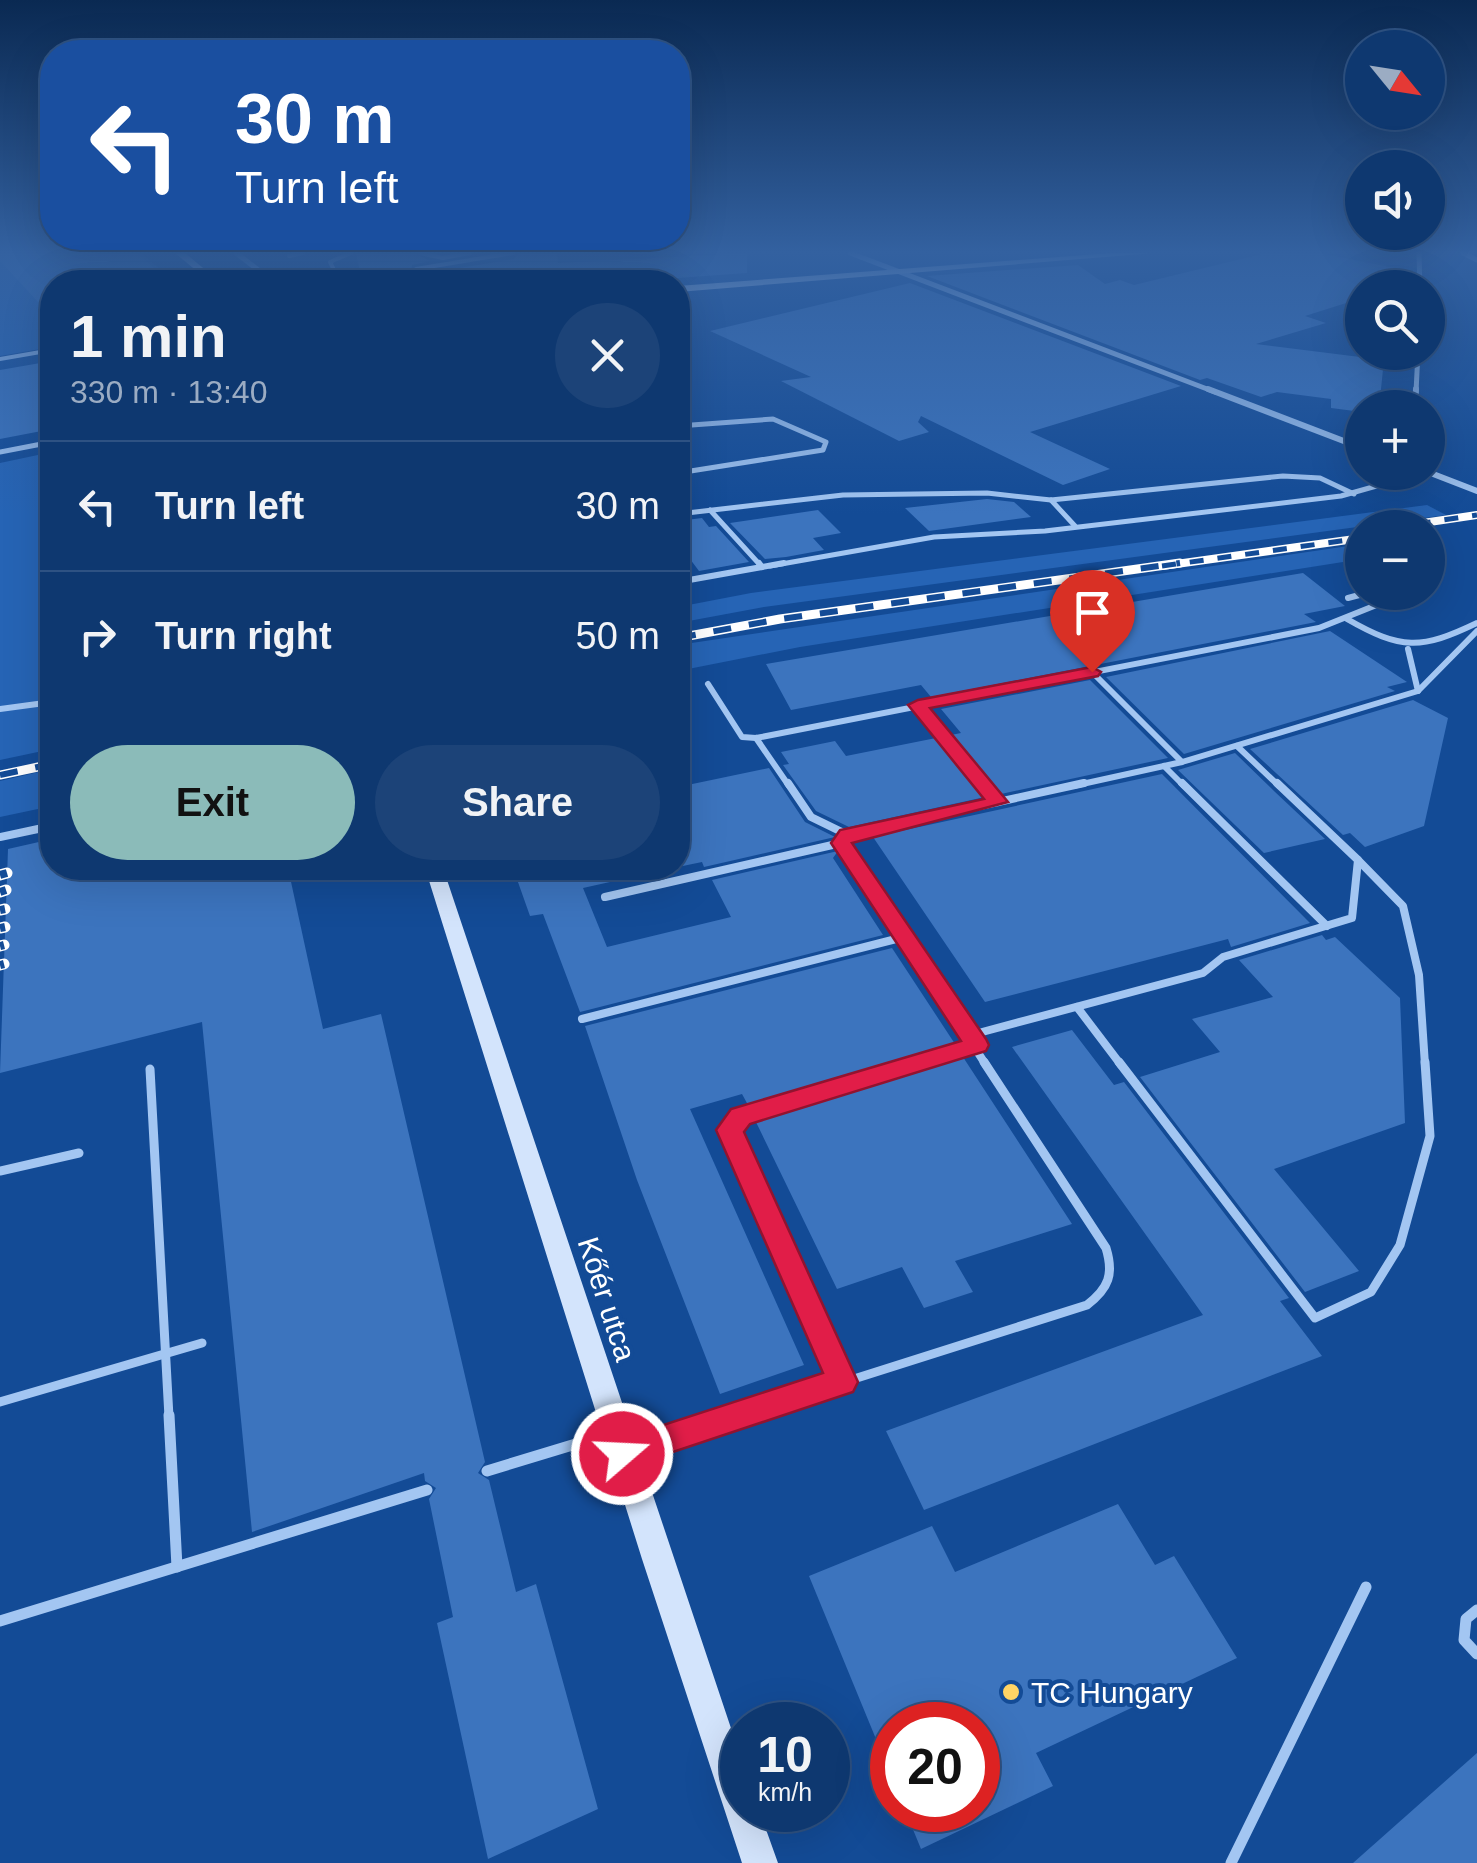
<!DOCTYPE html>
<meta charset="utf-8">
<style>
body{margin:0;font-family:Arial,sans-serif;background:#1c4378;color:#f1f3f6;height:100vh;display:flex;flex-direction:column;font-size:38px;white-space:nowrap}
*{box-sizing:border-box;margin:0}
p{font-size:32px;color:#9bacc3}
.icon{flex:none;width:55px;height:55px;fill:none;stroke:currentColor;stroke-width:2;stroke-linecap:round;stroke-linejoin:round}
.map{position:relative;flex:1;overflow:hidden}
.details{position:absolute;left:40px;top:270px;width:650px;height:610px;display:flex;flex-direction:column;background:#0e3870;border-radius:40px;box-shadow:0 10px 40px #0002,0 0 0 2px #2e5283}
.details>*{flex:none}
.hud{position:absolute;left:40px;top:40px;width:650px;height:210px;border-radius:40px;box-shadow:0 10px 40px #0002,0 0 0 2px #2e5283;background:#1a4fa0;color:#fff;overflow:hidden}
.needle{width:65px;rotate:120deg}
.controls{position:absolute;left:1345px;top:30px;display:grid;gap:20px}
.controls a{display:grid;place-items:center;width:100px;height:100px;border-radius:50%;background:#0e3870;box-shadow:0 10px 40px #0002,0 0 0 2px #2e5283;font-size:50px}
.speed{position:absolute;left:720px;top:1702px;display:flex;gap:20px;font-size:50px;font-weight:700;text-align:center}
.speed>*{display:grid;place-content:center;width:130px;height:130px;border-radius:50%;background:#0e3870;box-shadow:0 10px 40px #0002,0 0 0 2px #2e5283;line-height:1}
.speed small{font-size:25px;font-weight:400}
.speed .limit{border:15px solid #d22;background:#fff;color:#111}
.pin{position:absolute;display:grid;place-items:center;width:85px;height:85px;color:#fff;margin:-102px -42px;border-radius:50% 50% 50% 0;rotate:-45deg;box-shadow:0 0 10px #0007}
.pin .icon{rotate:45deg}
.me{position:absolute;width:110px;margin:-55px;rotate:71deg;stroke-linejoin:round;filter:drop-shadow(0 0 8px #0008)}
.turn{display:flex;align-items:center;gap:35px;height:210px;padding:0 30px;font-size:45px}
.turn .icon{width:130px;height:130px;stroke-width:2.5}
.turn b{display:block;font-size:70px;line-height:85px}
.round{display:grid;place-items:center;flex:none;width:105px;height:105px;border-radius:52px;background:#1c4378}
.head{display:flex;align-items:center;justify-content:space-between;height:170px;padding:0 30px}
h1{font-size:60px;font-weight:700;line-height:75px}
.action{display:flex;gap:20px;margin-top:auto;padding:20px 30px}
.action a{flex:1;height:115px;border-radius:60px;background:#8bbbb9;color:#111;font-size:40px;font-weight:700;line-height:115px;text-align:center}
.action a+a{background:#1c4378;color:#f1f3f6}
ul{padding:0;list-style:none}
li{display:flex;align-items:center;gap:30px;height:130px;padding:0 30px;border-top:2px solid #2e5283}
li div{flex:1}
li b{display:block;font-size:38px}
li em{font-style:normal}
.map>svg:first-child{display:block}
</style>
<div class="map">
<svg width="1477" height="1863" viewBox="0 0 1477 1863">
<rect width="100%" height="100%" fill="#134b96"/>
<!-- green -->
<g fill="#2664b5">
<path d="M0 253H141L175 282H52V347L0 356Z"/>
<path d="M52 452V749L0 760V463Z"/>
<path d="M1427 505 1446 515 764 607 678 623V607L751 593Z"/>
<path d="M1362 544V559L800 647 678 671V645Z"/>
<path d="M52 769V806L0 817V781Z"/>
</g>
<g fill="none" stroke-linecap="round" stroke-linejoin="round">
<!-- stream -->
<path stroke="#95c1f5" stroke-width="5" d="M236 253 274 282"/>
</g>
<!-- building -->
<g fill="#3c74be">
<path d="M0 253H136L171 282H52V317L0 261Z"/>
<path d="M356 253H414L430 261 412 265 410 282H362Z"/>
<path d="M519 253H557L558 263 747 253V273L622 282H422V274L514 259Z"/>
<path d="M1266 253H1320L1394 268V288H1362V298L1305 316 1326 323 1256 344 1384 360 1379 408H1362V412L1331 408V399L1277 392 1261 397 1207 378 1200 380 927 276 1078 265 1105 284 1120 280 1134 285Z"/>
<path d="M910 283 1181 386 1030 432 1110 469 1063 485 921 416 918 422 929 432 899 441 781 381 811 377 710 331Z"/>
<path d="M52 361V429L0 439V370Z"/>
<path d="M987 499 1014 502 1031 517 929 531 905 508Z"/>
<path d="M818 510 841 533 813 538 824 550 786 557 765 559 730 523Z"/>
<path d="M702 518 709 527 716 526 749 562 699 571 678 543V521Z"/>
<path d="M1303 573 1345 606 1304 614 1316 622 931 697 921 685 791 710 766 664Z"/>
<path d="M1330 631 1407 682 1387 687 1395 691 1184 754 1106 677Z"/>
<path d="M1090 680 1168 758 1001 794 951 735 961 733 941 709Z"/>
<path d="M1413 700 1448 718 1424 826 1365 847 1350 833 1343 835 1250 749Z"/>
<path d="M936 738 985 797 849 827 816 811 783 765 789 764 781 752 835 741 846 756Z"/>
<path d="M1235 753 1274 791 1325 839 1264 853 1178 770Z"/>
<path d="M769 768 805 822 835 837 704 867 702 862 678 867V787Z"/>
<path d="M1162 774 1310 923 1231 947 1228 939 985 1002 873 837Z"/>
<path d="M52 839V868H288L323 1029 381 1014 485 1462 478 1473 489 1480 516 1592 536 1584 598 1809 488 1859 437 1623 453 1617 429 1499 436 1488 425 1481 424 1473 252 1532 202 1022 0 1073 8 849Z"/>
<path d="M838 851 833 858 883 935 580 1012 543 914 530 916 513 868H627L628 878 583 888 607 947 731 917 712 880Z"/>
<path d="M1322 935 1326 940 1335 937 1400 998 1405 1123 1274 1169 1359 1271 1305 1292 1140 1077 1220 1052 1192 1019 1273 997 1239 960Z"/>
<path d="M892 948 955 1044 748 1105 742 1094 690 1109 804 1365 720 1394 637 1180 585 1026Z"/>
<path d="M1072 1030 1114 1085 1124 1082 1289 1298 1280 1301 1322 1356 924 1510 886 1431 1203 1315 1012 1047Z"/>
<path d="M963 1057 1072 1224 955 1261 973 1292 924 1308 902 1267 837 1289 755 1120Z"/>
<path d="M1118 1504 1155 1565 1174 1556 1237 1658 1036 1753 1053 1786 921 1849 905 1810H978V1725H892V1778L809 1576 932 1526 955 1572Z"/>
<path d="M1477 1753V1863H1353Z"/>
</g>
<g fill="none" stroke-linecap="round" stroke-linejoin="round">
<!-- lane-far5 -->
<g stroke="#a3c6f2" stroke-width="4">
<path d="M420 253 443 258 470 253"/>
<path d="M289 256 303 253"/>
<path d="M340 282 330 262 351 253"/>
<path d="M416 282V269L513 253"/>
<path d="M0 359 52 350"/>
</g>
<!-- lane-far4 -->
<g stroke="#a3c6f2" stroke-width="5">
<path d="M678 426 773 419 826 442 823 450 678 473"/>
<path d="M0 452 52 442"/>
<path d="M1051 500 1075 526"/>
<path d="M710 510 761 566"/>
<path d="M678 514 843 495 987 493 1051 500 1283 476 1320 478 1354 494"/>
<path d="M770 566 934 537 1045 531 1341 496 1426 472"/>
</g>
<!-- lane-far3 -->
<g stroke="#a3c6f2" stroke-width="6">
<path d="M759 563 762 567"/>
<path d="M678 582 784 563"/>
<path d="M1348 598 1363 594 1381 605"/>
<path d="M1347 619C1401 650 1421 650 1477 623"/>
<path d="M1408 649 1418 691"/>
<path d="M1092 672 1182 762"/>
<path d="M708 684 742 737 756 738 1319 628 1409 592"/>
<path d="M918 706 985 786"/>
<path d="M0 709 52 702"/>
<path d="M756 738 789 786"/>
<path d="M1237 746 1279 786"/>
<path d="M1164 766 1184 786"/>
<path d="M1073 786 1182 762 1418 691 1477 631"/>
</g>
<!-- lane-far2 -->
<g stroke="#a3c6f2" stroke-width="8">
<path d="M788 783 811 817 848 835"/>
<path d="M983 783 998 802"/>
<path d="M1182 783 1327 926"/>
<path d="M0 837 52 826"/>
<path d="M1358 860 1403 906 1419 975 1425 1065"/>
<path d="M605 897 841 843"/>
<path d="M1077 1007 1121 1065"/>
<path d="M582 1019 904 937"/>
<path d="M971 1035 1203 973 1223 957 1352 918 1358 860 1277 783"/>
<path d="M911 1065 977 1045"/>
<path d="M986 1065 841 843 848 835 1084 783"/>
</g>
<!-- lane-far1 -->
<g stroke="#a3c6f2" stroke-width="9">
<path d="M1119 1062 1315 1318 1371 1292 1400 1245 1430 1136 1425 1062"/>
<path d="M150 1069 169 1417"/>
<path d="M0 1171 79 1153"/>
<path d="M842 1381 730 1131 740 1116 920 1062"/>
<path d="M0 1402 202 1343"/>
<path d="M734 1417 1087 1305C1109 1288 1114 1274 1106 1248L984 1062"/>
</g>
<!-- lane -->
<g stroke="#a3c6f2" stroke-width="11">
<path d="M169 1415 177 1567"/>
<path d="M632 1450 742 1415"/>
<path d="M487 1471 612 1433"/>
<path d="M1477 1610 1466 1619 1464 1640 1477 1654"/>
<path d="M0 1621 427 1490"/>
<path d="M1231 1863 1366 1587"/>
</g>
<!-- street-far1 -->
<g stroke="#a3c6f2" stroke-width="5">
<path d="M850 253 1215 392"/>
<path d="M1419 253 1420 288"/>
<path d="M1463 253 1477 260"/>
<path d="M1416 392 1418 352"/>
</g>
<!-- street -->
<g stroke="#a3c6f2" stroke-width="6">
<path d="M1208 389 1362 448"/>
<path d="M1415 408 1416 389"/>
<path d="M1428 472 1477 491"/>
</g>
<!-- secondary -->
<g fill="#d3e4fc" fill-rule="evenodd">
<path d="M175 253H185L220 282H210Z"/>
<path d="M1111 253H1154L678 292V286Z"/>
<path d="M425 868H443L742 1761V1810H759L778 1863H742L642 1559Z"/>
</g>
<!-- rail-far2 casing -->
<g stroke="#fff" stroke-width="8">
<g id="rail-far2">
<path d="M1389 528 1477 515"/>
<path d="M1162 566 1362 538"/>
</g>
</g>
<!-- rail-far1 casing -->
<g stroke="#fff" stroke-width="9">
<g id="rail-far1">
<path d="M678 638 780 619 1180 563"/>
<path d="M0 775 52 764"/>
</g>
</g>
<!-- rail casing -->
<g stroke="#fff" stroke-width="11">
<g id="rail">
<path d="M0 875 7 873"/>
<path d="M0 892 6 890"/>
<path d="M0 910 5 909"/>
<path d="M0 928 5 927"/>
<path d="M0 946 4 945"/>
<path d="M0 965 4 964"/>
</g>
</g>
<!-- rail-far2 -->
<use href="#rail-far2" stroke="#134b96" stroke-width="5" stroke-dasharray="14" stroke-linecap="butt"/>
<!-- rail-far1 -->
<use href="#rail-far1" stroke="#134b96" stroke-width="6" stroke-dasharray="18" stroke-linecap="butt"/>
<!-- rail -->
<use href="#rail" stroke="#134b96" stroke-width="8" stroke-dasharray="22" stroke-linecap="butt"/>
</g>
<!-- sky -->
<linearGradient id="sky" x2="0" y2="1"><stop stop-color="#0a2952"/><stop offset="0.49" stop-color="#3361a0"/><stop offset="1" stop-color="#3361a0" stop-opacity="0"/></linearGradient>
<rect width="1477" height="514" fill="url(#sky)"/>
<!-- route -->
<path fill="#e11d48" stroke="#92132f" stroke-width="2.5" d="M1092 667 1101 672 1098 676 930 708 1008 802 852 843 986 1039 989 1045 986 1051 750 1124 744 1132 858 1382 853 1392 622 1469 611 1465 606 1454 611 1442 823 1373 716 1130 731 1109 961 1041 831 843 840 830 984 799 908 705 918 700Z"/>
<!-- markers -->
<circle fill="#ffd465" stroke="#134b96" stroke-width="4" cx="1011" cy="1692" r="10"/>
<g text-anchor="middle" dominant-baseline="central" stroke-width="8" stroke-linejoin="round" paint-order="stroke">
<!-- near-street labels -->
<g font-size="30" fill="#fff" stroke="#134b96">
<text transform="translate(607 1299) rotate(72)">Kőér utca</text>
</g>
<!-- near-poi labels -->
<g font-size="30" fill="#fff" stroke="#134b96" text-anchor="start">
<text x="1031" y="1692">TC Hungary</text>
</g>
</g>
</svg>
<div class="controls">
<a><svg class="needle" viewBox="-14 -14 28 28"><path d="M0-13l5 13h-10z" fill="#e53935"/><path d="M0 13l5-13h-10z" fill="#9bacc3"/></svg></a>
<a><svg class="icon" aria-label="sound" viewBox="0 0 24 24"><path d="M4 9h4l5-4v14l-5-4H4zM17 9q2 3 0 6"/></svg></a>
<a><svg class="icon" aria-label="search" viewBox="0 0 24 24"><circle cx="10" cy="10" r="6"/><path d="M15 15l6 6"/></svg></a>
<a>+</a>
<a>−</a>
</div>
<div class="speed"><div>10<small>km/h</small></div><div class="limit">20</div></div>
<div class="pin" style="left:1092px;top:672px;background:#d93025"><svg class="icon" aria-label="arrive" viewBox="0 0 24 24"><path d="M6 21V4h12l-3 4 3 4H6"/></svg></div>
<svg class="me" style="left:622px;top:1454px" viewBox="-20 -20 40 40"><circle r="17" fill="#e11d48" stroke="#fff" stroke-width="3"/><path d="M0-11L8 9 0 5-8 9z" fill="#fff"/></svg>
<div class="hud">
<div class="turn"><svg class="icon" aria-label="left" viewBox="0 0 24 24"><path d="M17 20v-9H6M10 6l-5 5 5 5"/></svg><div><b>30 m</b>Turn left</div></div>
</div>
<section class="details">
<div class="head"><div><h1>1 min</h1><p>330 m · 13:40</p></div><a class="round"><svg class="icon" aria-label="close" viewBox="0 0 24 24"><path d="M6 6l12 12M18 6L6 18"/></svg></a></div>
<ul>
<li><svg class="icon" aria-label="left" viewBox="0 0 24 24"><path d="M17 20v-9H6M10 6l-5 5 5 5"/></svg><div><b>Turn left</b></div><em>30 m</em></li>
<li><svg class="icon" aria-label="right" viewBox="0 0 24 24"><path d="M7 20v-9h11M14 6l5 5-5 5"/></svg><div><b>Turn right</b></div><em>50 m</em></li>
</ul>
<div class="action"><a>Exit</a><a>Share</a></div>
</section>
</div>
